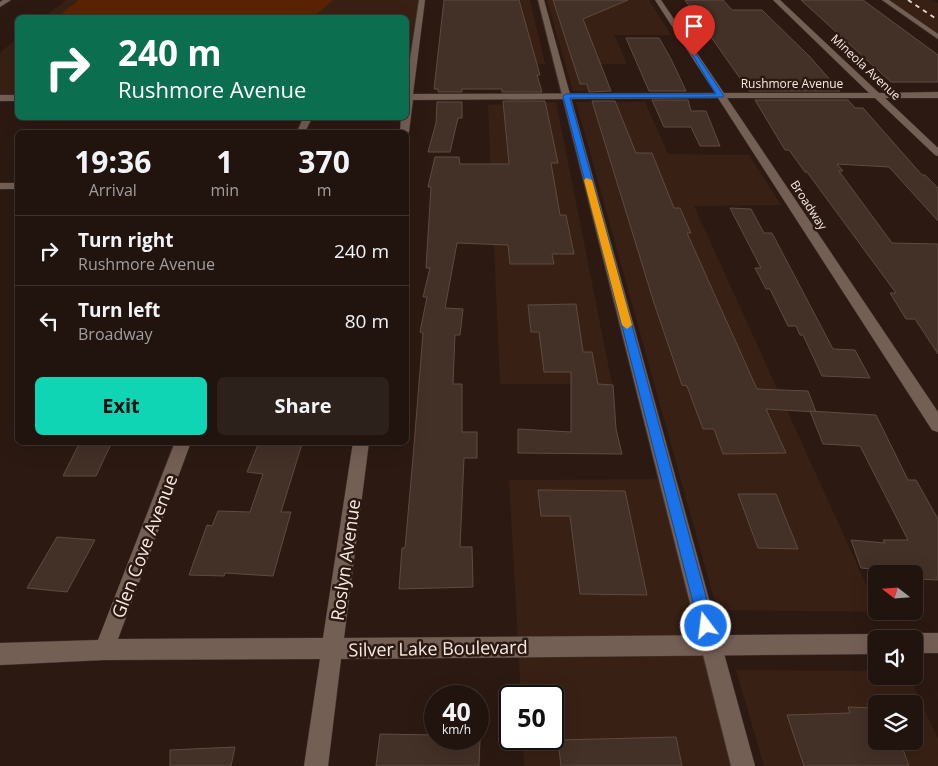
<!DOCTYPE html>
<style>
body{margin:0;font-family:"Open Sans",sans-serif;background:#2d211c;color:#f1f3f6;height:100vh;display:flex;flex-direction:column;font-size:19px;white-space:nowrap}
*{box-sizing:border-box;margin:0}
p{font-size:16px;color:#a29e9e}
.icon{flex:none;width:28px;height:28px;fill:none;stroke:currentColor;stroke-width:2;stroke-linecap:round;stroke-linejoin:round}
.map{position:relative;flex:1;overflow:hidden}
.sheet{position:absolute;left:15px;top:130px;width:394px;height:315px;display:flex;flex-direction:column;background:#21140e;border-radius:8px;box-shadow:0 5px 20px #0002,0 0 0 1px #3e332e}
.sheet>*{flex:none}
.top-card{position:absolute;left:15px;top:15px;width:394px;height:105px;border-radius:8px;box-shadow:0 5px 20px #0002,0 0 0 1px #3e332e;background:#0b6e4f;color:#fff;overflow:hidden}
.needle{width:32px;rotate:287deg}
.controls{position:absolute;left:868px;top:565px;display:grid;gap:10px}
.controls a{display:grid;place-items:center;width:55px;height:55px;border-radius:8px;background:#21140e;box-shadow:0 5px 20px #0002,0 0 0 1px #3e332e;font-size:25px}
.speed{position:absolute;left:424px;top:685px;display:flex;gap:10px;font-size:25px;font-weight:700;text-align:center}
.speed>*{display:grid;place-content:center;width:65px;height:65px;border-radius:50%;background:#21140e;box-shadow:0 5px 20px #0002,0 0 0 1px #3e332e;line-height:1}
.speed small{font-size:12px;font-weight:400}
.speed .limit{border:2px solid #111;border-radius:8px;background:#fff;color:#111}
.pin{position:absolute;display:grid;place-items:center;width:42px;height:42px;color:#fff;margin:-51px -21px;border-radius:50% 50% 50% 0;rotate:-45deg;box-shadow:0 0 5px #0007}
.pin .icon{rotate:45deg}
.me{position:absolute;width:55px;margin:-28px;rotate:345deg;stroke-linejoin:round;filter:drop-shadow(0 0 4px #0008)}
.turn{display:flex;align-items:center;gap:18px;height:105px;padding:0 20px;font-size:22px}
.turn .icon{width:65px;height:65px;stroke-width:2.5}
.turn b{display:block;font-size:35px;line-height:42px}
.eta{display:flex;justify-content:space-evenly;align-items:center;height:85px;text-align:center}
.eta b{font-size:30px;font-weight:700;line-height:35px}
.primary-button{display:flex;gap:10px;margin-top:auto;padding:10px 20px}
.primary-button a{flex:1;height:58px;border-radius:8px;background:#0fd5b4;color:#111;font-size:20px;font-weight:700;line-height:58px;text-align:center}
.primary-button a+a{background:#2d211c;color:#f1f3f6}
ul{padding:0;list-style:none}
li{display:flex;align-items:center;gap:15px;height:70px;padding:0 20px;border-top:1px solid #3e332e}
li div{flex:1}
li b{display:block;font-size:19px}
li em{font-style:normal}
.map>svg:first-child{display:block}
</style>
<div class="map">
<svg width="938" height="766" viewBox="0 0 938 766">
<rect width="100%" height="100%" fill="#2c1a12"/>
<!-- built -->
<g fill="#382014" fill-rule="evenodd">
<path d="M66 0H422L406 97V18H43Z"/>
<path d="M481 0H530L545 64H484Z"/>
<path d="M547 0H649L671 35H614L627 64H600L610 90 573 91Z"/>
<path d="M889 0H932L938 3V34Z"/>
<path d="M17 38V98H0V53Z"/>
<path d="M556 102 612 384H500L488 105Z"/>
<path d="M576 102H645L668 154 749 155 781 205 694 206 876 606V611L879 612 717 610Z"/>
<path d="M663 479 742 766H524L523 739H552V696H521L509 480Z"/>
<path d="M736 670 876 671V676H909L938 739V766H764ZM876 704H914V741H876Z"/>
</g>
<!-- green -->
<path fill="#5a2404" d="M79 0H333L317 14H61Z"/>
<!-- building -->
<g fill="#433027" stroke="#5f4a40">
<path d="M444 0H519L540 75H537L542 92H502V89H462V92H438V89H434Z"/>
<path d="M553 0H628L583 19 611 91 589 92 587 84H580Z"/>
<path d="M685 0H723L732 10H762L810 57 840 91H749Z"/>
<path d="M801 0H863L938 55V82H891Z"/>
<path d="M626 38H659L671 59 686 91H649Z"/>
<path d="M652 100H688L691 111H706L720 146H700L691 127H664Z"/>
<path d="M755 100H848L855 108H863L922 175H925L938 188V221L889 167 837 164 843 171H839L892 243 938 244V354L915 319H906L890 293H896L807 172H805L789 150H785Z"/>
<path d="M503 101H545L558 163H551L560 215H566L574 254H552L554 264H510L508 245 457 243 445 308 463 309 460 335H455L453 384H462V432H477V458H464L460 547H472L473 587 399 589 402 548H405L413 458 423 333 420 332 427 297H423L430 268H426L431 187H428L435 157H459L460 164H509Z"/>
<path d="M592 101H615L636 153H652L674 208H680L691 233H687L757 389 808 391 816 412 766 409 786 453 723 454 714 429H703L687 386 682 385 654 303Z"/>
<path d="M437 102H462V118H458L450 152H428L436 123Z"/>
<path d="M730 208 751 209 764 233H772L833 349 855 350 870 378 822 376 803 335H800L796 326H788L770 289H766L755 268H761Z"/>
<path d="M576 304 583 352H592L598 384 613 385 616 429 622 454 518 453V429L571 432V372H544L539 332H531L528 305Z"/>
<path d="M810 411 876 415 908 480H916L938 519V580L914 579V574H900L898 571 861 568 851 540 885 543 883 540H908L860 446 823 444Z"/>
<path d="M80 442H112L96 476H63Z"/>
<path d="M259 442 302 444 281 512H291L273 576 225 573 224 576 189 575 207 525 212 526 218 511 250 512 263 474 247 472Z"/>
<path d="M538 490 625 491 647 595 580 594 570 516H541Z"/>
<path d="M738 494H776L798 549 758 548Z"/>
<path d="M57 537 95 540 67 592 27 588Z"/>
<path d="M848 707 876 708V741H900L909 766H804L787 715 850 713Z"/>
<path d="M380 734 435 735V739H480L479 766H376Z"/>
<path d="M676 737 682 766H561L558 740Z"/>
<path d="M235 747 231 766H170V750Z"/>
</g>
<g fill="none" stroke-linecap="round" stroke-linejoin="round">
<!-- street casing -->
<g stroke="#40332e" stroke-width="1">
<g id="street">
<path d="M3 0H11L0 7V2Z"/>
<path d="M419 0H425L413 94 715 93 655 0H661L724 93H869L773 0H780L879 93 938 92V98H885L938 148V156L935 155 875 98H727L938 412V432L932 430 718 98 413 100 409 132 406 134V132H400L401 118H406V85Z"/>
<path d="M882 0H889L938 34V39Z"/>
<rect x="0" y="95" width="18" height="6"/>
<path d="M303 118H312L305 132H297Z"/>
<rect x="0" y="183" width="18" height="6"/>
<path d="M175 442H191L118 639 323 638 353 442H369L344 638 876 634 884 639H876V654L341 659 328 766H304L320 659 104 660 0 665V643L98 640Z"/>
<path d="M914 633H938V653H914V639H905L907 636Z"/>
</g>
</g>
<!-- secondary casing -->
<g stroke="#40332e" stroke-width="1">
<path id="secondary" d="M538 0H544L755 766H731Z"/>
</g>
<!-- street -->
<use href="#street" fill="#745f55" fill-rule="evenodd"/>
<!-- secondary -->
<use href="#secondary" fill="#745f55" fill-rule="evenodd"/>
<!-- rail -->
<path stroke="#dfd1cb" stroke-width="2" stroke-dasharray="4.5 4.5" stroke-linecap="butt" d="M908 0 938 20"/>
</g>
<!-- route -->
<path fill="#1a73e8" stroke="#114b97" d="M692 54H696L724 96 723 97 570 98 714 626 712 632 706 634 701 632 699 626 563 96 566 94H716Z"/>
<!-- slow -->
<path fill="#f59e0b" d="M586 178 592 180 632 325 627 329 622 325 584 180Z"/>
<g text-anchor="middle" dominant-baseline="central" stroke-width="5" stroke-linejoin="round" paint-order="stroke">
<!-- far-street labels -->
<g font-size="12" fill="#f6e9e3" stroke="#2c1a12">
<text transform="translate(866 67) rotate(43)">Mineola Avenue</text>
<text x="792" y="83">Rushmore Avenue</text>
<text transform="translate(809 205) rotate(57)">Broadway</text>
</g>
<!-- near-street labels -->
<g font-size="18" fill="#f6e9e3" stroke="#2c1a12">
<text transform="translate(144 546) rotate(-69)">Glen Cove Avenue</text>
<text transform="translate(345 560) rotate(-82)">Roslyn Avenue</text>
<text transform="translate(438 648) rotate(-1)">Silver Lake Boulevard</text>
</g>
</g>
</svg>
<div class="controls">
<a><svg class="needle" viewBox="-14 -14 28 28"><path d="M0-13l5 13h-10z" fill="#e53935"/><path d="M0 13l5-13h-10z" fill="#a29e9e"/></svg></a>
<a><svg class="icon" aria-label="sound" viewBox="0 0 24 24"><path d="M4 9h4l5-4v14l-5-4H4zM17 9q2 3 0 6"/></svg></a>
<a><svg class="icon" aria-label="layers" viewBox="0 0 24 24"><path d="M12 4l9 5-9 5-9-5zM3 14l9 5 9-5"/></svg></a>
</div>
<div class="speed"><div>40<small>km/h</small></div><div class="limit">50</div></div>
<div class="pin" style="left:694px;top:56px;background:#d93025"><svg class="icon" aria-label="arrive" viewBox="0 0 24 24"><path d="M6 21V4h12l-3 4 3 4H6"/></svg></div>
<svg class="me" style="left:706px;top:626px" viewBox="-20 -20 40 40"><circle r="17" fill="#1a73e8" stroke="#fff" stroke-width="3"/><path d="M0-11L8 9 0 5-8 9z" fill="#fff"/></svg>
<div class="top-card">
<div class="turn"><svg class="icon" aria-label="right" viewBox="0 0 24 24"><path d="M7 20v-9h11M14 6l5 5-5 5"/></svg><div><b>240 m</b>Rushmore Avenue</div></div>
</div>
<section class="sheet">
<div class="eta">
<div><b>19:36</b><p>Arrival</p></div>
<div><b>1</b><p>min</p></div>
<div><b>370</b><p>m</p></div>
</div>
<ul>
<li><svg class="icon" aria-label="right" viewBox="0 0 24 24"><path d="M7 20v-9h11M14 6l5 5-5 5"/></svg><div><b>Turn right</b><p>Rushmore Avenue</p></div><em>240 m</em></li>
<li><svg class="icon" aria-label="left" viewBox="0 0 24 24"><path d="M17 20v-9H6M10 6l-5 5 5 5"/></svg><div><b>Turn left</b><p>Broadway</p></div><em>80 m</em></li>
</ul>
<div class="primary-button"><a>Exit</a><a>Share</a></div>
</section>
</div>
